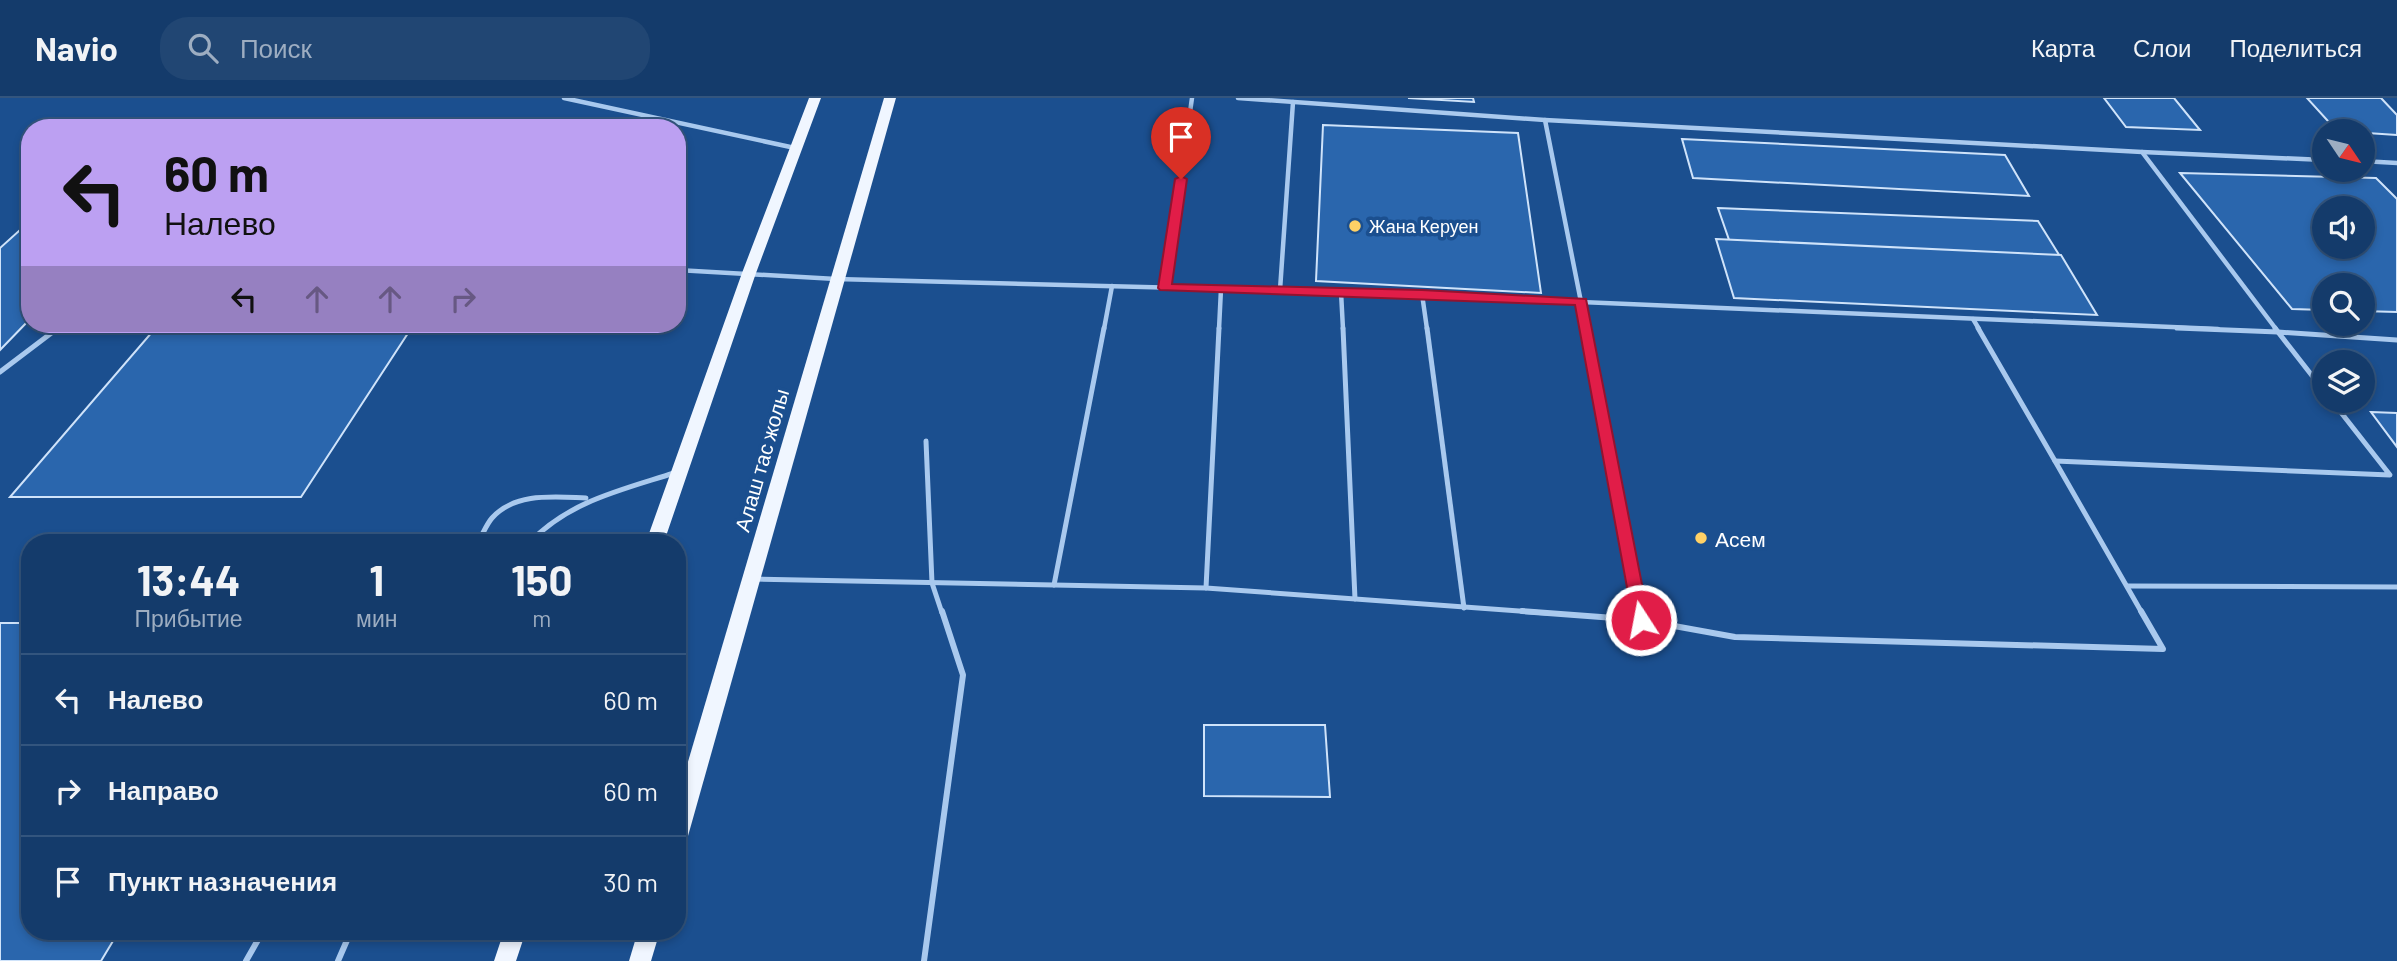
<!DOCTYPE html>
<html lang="ru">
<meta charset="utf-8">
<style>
body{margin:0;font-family:Barlow,sans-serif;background:#214673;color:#f1f3f6;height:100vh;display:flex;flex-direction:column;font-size:26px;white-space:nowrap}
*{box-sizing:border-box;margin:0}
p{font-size:23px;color:#9dadc1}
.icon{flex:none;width:38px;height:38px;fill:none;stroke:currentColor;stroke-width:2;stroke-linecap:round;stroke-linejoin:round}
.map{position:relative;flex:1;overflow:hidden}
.sheet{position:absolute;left:21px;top:436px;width:665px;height:406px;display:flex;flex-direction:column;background:#143b6b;border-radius:28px;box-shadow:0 4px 10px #0003,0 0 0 2px #33557e}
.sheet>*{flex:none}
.top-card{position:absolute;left:21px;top:21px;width:665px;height:214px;border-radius:28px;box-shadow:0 4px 10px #0003,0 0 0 2px #33557e;background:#bca0f2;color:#111;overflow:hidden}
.needle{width:46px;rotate:125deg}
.controls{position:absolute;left:2312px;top:21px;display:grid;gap:14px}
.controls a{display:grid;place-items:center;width:63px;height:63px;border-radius:50%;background:#143b6b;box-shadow:0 4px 10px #0003,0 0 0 2px #33557e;font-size:35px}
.pin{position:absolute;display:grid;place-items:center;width:60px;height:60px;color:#fff;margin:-72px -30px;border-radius:50% 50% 50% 0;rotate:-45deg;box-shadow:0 0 7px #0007}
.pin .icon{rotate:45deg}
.me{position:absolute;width:77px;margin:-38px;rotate:349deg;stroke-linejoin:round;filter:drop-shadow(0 0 5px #0008)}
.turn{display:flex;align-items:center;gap:24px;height:147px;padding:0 28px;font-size:32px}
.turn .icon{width:91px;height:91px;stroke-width:2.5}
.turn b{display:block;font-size:49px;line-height:60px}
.lanes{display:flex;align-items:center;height:66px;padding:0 28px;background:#0003;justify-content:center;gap:35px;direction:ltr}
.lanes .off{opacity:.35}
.eta{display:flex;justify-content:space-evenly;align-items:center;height:119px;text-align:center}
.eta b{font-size:42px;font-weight:700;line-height:49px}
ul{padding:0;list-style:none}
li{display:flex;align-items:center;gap:21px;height:91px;padding:0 28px;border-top:2px solid #33557e}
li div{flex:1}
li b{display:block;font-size:26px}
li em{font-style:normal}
header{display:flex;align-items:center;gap:42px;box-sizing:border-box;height:98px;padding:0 35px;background:#143b6b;border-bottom:2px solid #33557e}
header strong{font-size:33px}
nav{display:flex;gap:38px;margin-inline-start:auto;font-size:24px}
.search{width:490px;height:63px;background:#214673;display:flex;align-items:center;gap:18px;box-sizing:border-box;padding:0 24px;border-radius:28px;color:#9dadc1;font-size:26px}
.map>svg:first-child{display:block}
</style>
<header>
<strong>Navio</strong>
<div class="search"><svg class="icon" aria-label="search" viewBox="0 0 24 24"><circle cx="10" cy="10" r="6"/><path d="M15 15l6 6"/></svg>Поиск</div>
<nav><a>Карта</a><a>Слои</a><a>Поделиться</a></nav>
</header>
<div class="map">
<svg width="2397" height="863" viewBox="0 0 2397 863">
<rect width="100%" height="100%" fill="#1b4f8f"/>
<!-- building -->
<g fill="#2a66ad" stroke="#cfe3fa" stroke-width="2" fill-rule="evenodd">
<path d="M1408 0H1473L1474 4Z"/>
<path d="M2104 0H2174L2200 32 2126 29Z"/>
<path d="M2307 0H2381L2397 17V37L2337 33Z"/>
<path d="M142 20 221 23 214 30H131Z"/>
<path d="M360 23 586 26 583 30H356Z"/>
<path d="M1323 27 1518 35 1541 195 1316 183Z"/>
<path d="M1682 41 2005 57 2029 98 1693 80Z"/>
<path d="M2180 75 2376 80 2397 101V214L2362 213V187H2324V212L2292 211ZM2324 110H2362V149H2324Z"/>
<path d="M1718 110 2038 123 2071 176 1736 162Z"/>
<path d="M30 123V221L0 252V150Z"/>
<path d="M1716 141 2061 157 2097 217 1734 200Z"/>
<path d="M159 226H414L301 399H10Z"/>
<path d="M2371 314 2397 315V349Z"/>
<path d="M0 525H30V833H119L101 863H0Z"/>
<path d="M1204 627H1325L1330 699 1204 698Z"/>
</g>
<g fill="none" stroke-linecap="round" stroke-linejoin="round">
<!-- lane-far2 -->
<g stroke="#a9c9ee" stroke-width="4.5">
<path d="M564 0 795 50"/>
<path d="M1238 0 1545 22"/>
<path d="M2142 54 2324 62"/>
<path d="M2362 63 2397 65"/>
<path d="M677 172 836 181 1221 191 1219 231"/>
<path d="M1165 190 1192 0"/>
<path d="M1221 191 1581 204 1586 231"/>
<path d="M1280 192 1293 4"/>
<path d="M1341 194 1343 231"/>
<path d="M1422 196 1427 231"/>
<path d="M1973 221 1979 231"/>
<path d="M56 231 63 226"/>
<path d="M1104 231 1112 188"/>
<path d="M2218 231 1581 204 1545 22 2142 54 2276 231"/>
</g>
<!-- lane-far1 -->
<g stroke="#a9c9ee" stroke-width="5">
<path d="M1219 230 1206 490 1546 515"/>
<path d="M1343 230 1355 501"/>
<path d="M1427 230 1464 510"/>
<path d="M1586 230 1640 515"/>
<path d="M1978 230 2055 363"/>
<path d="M2177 230 2278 234 2275 230"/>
<path d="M0 274 58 230"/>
<path d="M2324 293 2278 234 2397 242"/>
<path d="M926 343 932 485 942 515"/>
<path d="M478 444C483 436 486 427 492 420 515 394 555 399 586 400"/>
<path d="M530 444C570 403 621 392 674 375"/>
<path d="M754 481 1206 490"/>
<path d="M1054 487 1104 230"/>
<path d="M2127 488 2397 489"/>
<path d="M2142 515 2055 363 2390 377 2332 303"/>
</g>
<!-- lane -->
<g stroke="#a9c9ee" stroke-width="6">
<path d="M1522 513 1641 522 1735 539 2163 551 2141 513"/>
<path d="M1639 513 1641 522"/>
<path d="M246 863 263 833"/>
<path d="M338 863 351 833"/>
<path d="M924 863 963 577 942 513"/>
</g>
<!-- primary -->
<g fill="#f0f6ff" fill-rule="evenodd">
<path d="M809 0H821L756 175 664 444H646L742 175Z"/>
<path d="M884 0H896L688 738 685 745 677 747V701Z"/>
<path d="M504 833H526L516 863H494Z"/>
<path d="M638 833H660L651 863H629Z"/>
</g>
</g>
<!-- route -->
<path fill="#e11d48" stroke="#92132f" stroke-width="2" d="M1181 78 1187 81 1172 186 1422 192 1586 201 1649 522 1647 526H1635L1633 522 1575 207 1160 192 1158 190 1175 81Z"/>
<!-- markers -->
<g fill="#ffd166" stroke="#1b4f8f" stroke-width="2.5">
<circle cx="1355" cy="128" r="7"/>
<circle cx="1701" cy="440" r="7"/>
</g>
<g text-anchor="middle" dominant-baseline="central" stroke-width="7" stroke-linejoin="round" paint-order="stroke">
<!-- far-poi labels -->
<g font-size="18" fill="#fff" stroke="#1b4f8f" text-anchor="start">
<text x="1369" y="128">Жана Керуен</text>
</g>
<!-- street labels -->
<g font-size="21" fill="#fff" stroke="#1b4f8f">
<text transform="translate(761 362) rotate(-74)">Алаш тас жолы</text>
</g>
<!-- poi labels -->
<g font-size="21" fill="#fff" stroke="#1b4f8f" text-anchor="start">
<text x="1715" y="440">Асем</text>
</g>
</g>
</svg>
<div class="controls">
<a><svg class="needle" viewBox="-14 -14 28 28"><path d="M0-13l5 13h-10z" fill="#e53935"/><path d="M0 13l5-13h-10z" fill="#9dadc1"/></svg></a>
<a><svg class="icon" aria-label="sound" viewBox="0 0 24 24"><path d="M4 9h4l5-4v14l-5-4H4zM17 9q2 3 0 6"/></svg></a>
<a><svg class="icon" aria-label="search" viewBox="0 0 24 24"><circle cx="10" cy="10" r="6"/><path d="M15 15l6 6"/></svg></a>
<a><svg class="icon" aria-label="layers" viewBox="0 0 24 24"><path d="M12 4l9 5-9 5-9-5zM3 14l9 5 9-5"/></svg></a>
</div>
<div class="pin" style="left:1181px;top:81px;background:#d93025"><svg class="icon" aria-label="arrive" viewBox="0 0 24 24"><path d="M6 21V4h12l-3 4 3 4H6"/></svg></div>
<svg class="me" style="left:1641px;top:522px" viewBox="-20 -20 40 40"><circle r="17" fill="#e11d48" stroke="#fff" stroke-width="3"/><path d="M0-11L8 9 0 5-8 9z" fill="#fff"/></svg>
<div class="top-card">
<div class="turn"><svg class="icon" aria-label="left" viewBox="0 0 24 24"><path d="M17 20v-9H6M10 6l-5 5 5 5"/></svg><div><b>60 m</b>Налево</div></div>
<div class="lanes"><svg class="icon" aria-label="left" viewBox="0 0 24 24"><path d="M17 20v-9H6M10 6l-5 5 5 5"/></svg><svg class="icon off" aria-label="ahead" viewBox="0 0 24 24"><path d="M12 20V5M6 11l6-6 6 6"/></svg><svg class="icon off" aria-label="ahead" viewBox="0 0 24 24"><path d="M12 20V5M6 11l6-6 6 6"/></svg><svg class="icon off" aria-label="right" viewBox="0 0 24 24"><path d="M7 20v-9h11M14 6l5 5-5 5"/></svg></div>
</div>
<section class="sheet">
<div class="eta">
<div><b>13:44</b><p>Прибытие</p></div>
<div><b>1</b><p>мин</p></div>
<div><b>150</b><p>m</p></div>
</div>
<ul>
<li><svg class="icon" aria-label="left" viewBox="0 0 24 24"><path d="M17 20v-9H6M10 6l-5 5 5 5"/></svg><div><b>Налево</b></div><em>60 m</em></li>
<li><svg class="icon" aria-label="right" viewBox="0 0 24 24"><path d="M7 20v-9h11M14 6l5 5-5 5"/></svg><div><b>Направо</b></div><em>60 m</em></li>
<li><svg class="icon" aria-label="arrive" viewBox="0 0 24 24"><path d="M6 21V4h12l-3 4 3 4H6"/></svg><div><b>Пункт назначения</b></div><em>30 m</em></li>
</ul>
</section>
</div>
